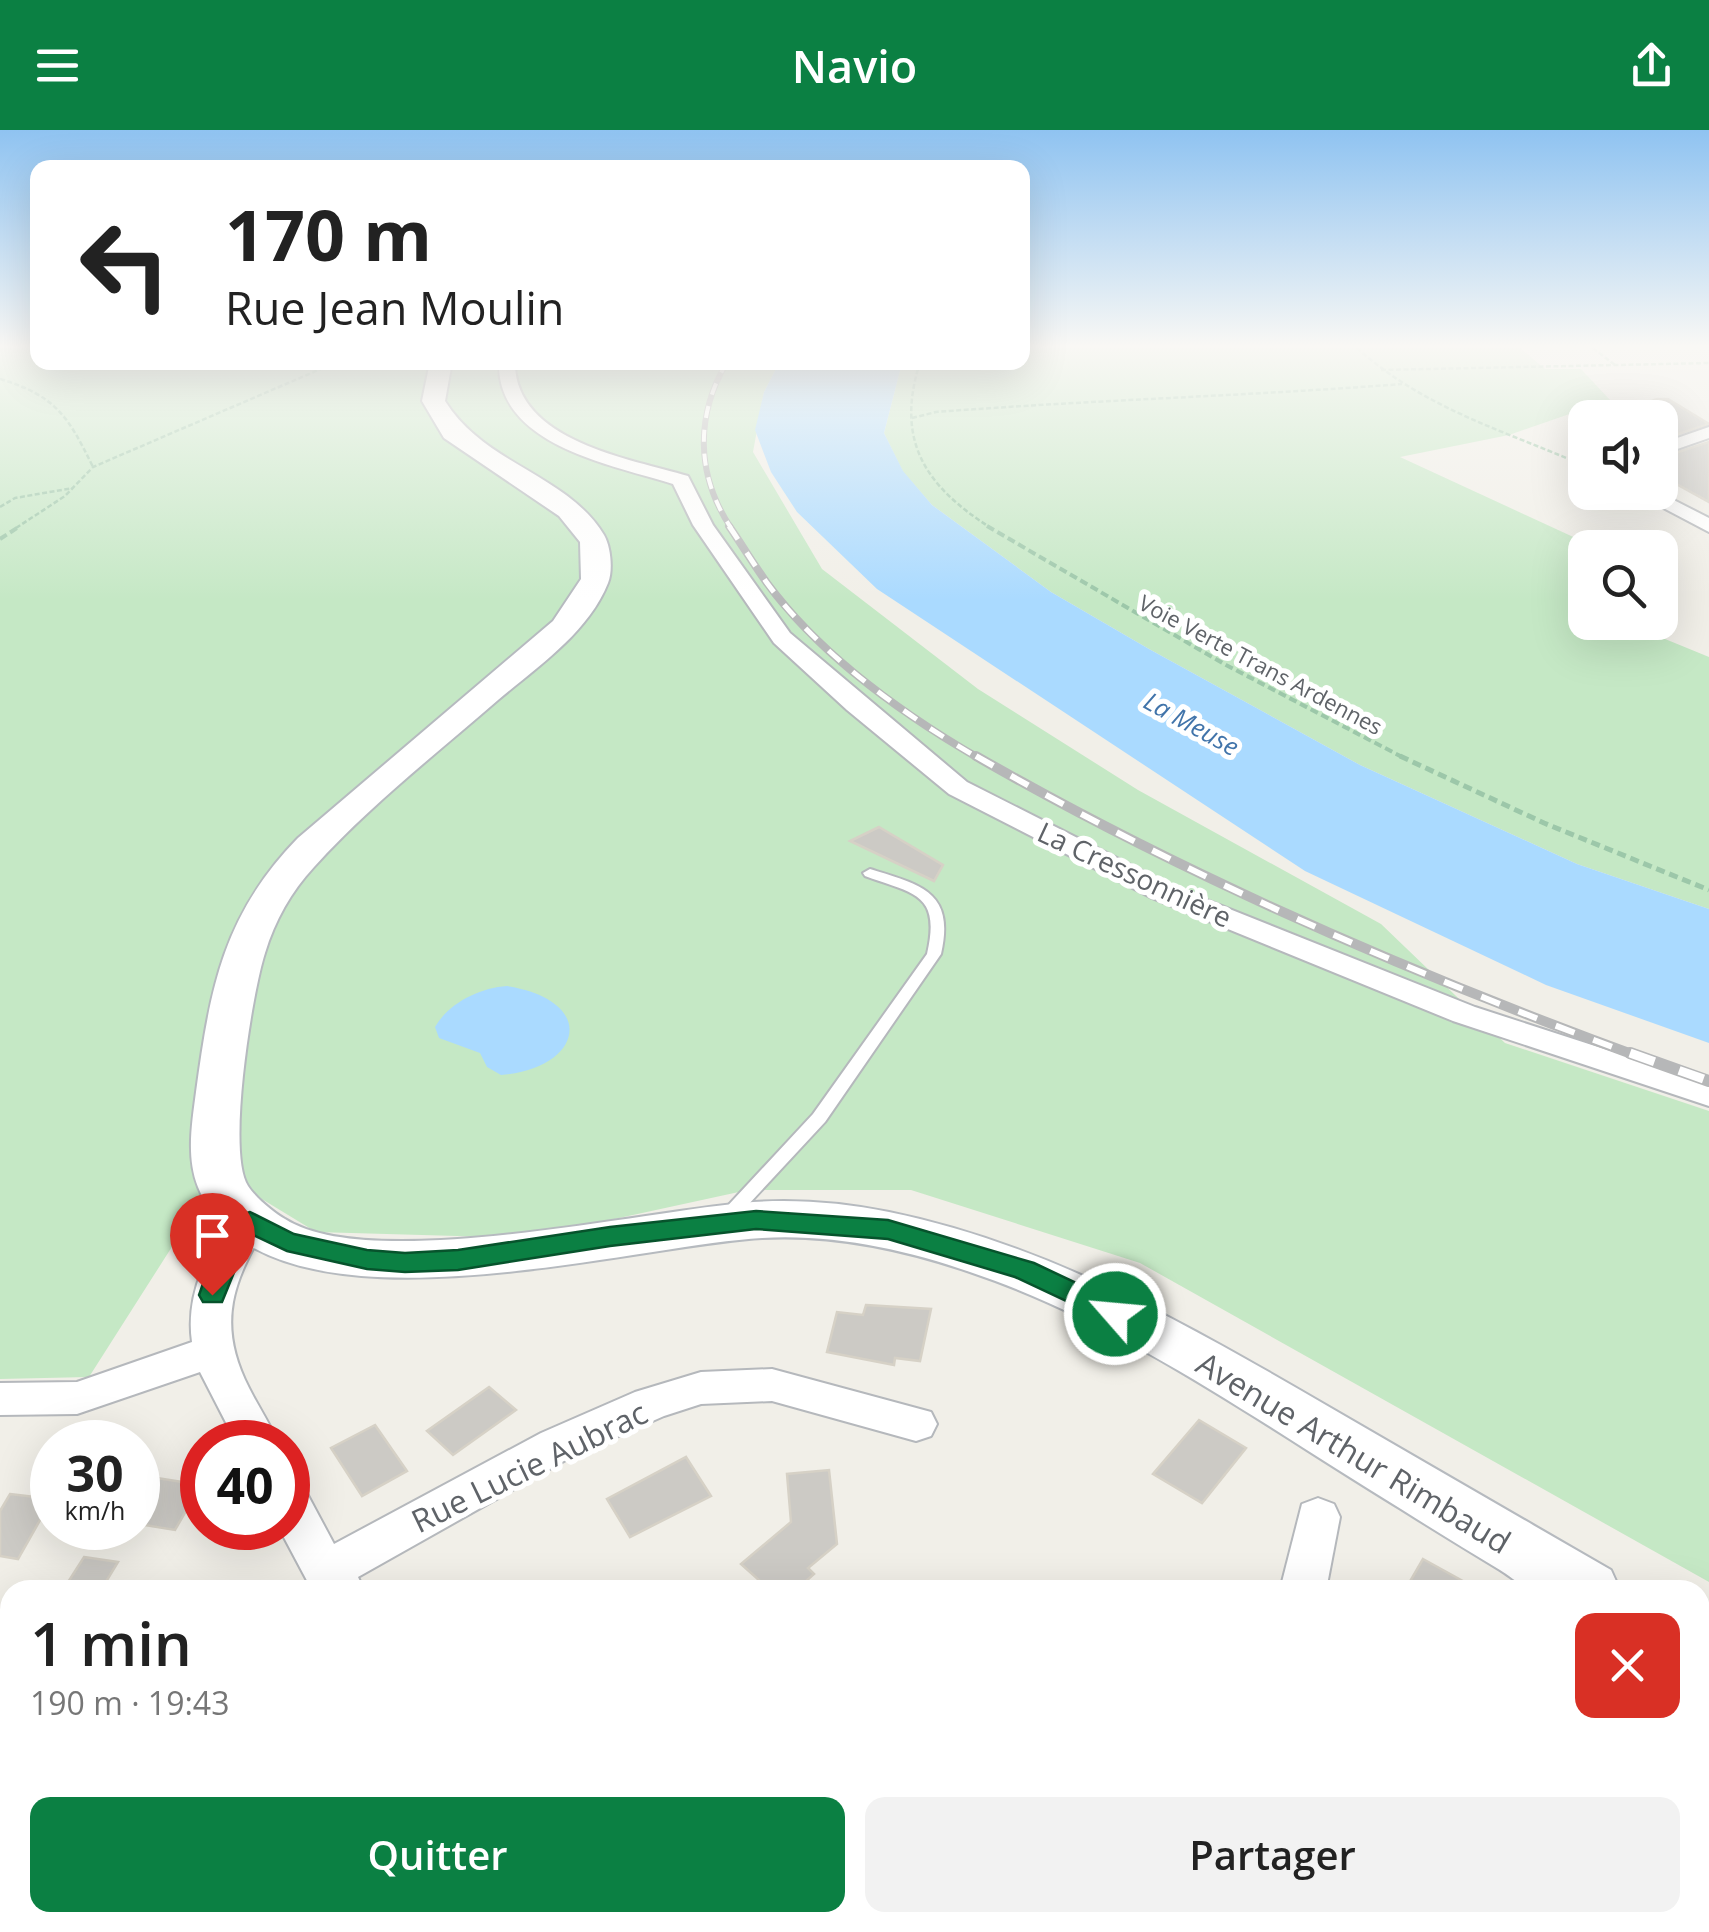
<!DOCTYPE html>
<html lang="fr">
<meta charset="utf-8">
<style>
body{margin:0;font-family:"Open Sans",sans-serif;background:#f2f2f2;color:#222;height:100vh;display:flex;flex-direction:column;font-size:38px;white-space:nowrap}
*{box-sizing:border-box;margin:0}
p{font-size:32px;color:#767676}
.icon{flex:none;width:55px;height:55px;fill:none;stroke:currentColor;stroke-width:2;stroke-linecap:round;stroke-linejoin:round}
.map{position:relative;flex:1;overflow:hidden}
.side{position:absolute;left:0px;top:1450px;width:1710px;height:352px;display:flex;flex-direction:column;background:#fff;border-radius:30px 30px 0 0;box-shadow:0 10px 40px #0002}
.side>*{flex:none}
.hud{position:absolute;left:30px;top:30px;width:1000px;height:210px;border-radius:20px;box-shadow:0 10px 40px #0002;background:#fff;color:#222;overflow:hidden}
.tools{position:absolute;left:1568px;top:270px;display:grid;gap:20px}
.tools a{display:grid;place-items:center;width:110px;height:110px;border-radius:20px;background:#fff;box-shadow:0 10px 40px #0002;font-size:50px}
.speed{position:absolute;left:30px;top:1290px;display:flex;gap:20px;font-size:50px;font-weight:700;text-align:center}
.speed>*{display:grid;place-content:center;width:130px;height:130px;border-radius:50%;background:#fff;box-shadow:0 10px 40px #0002;line-height:1}
.speed small{font-size:25px;font-weight:400}
.speed .limit{border:15px solid #d22;background:#fff;color:#111}
.pin{position:absolute;display:grid;place-items:center;width:85px;height:85px;color:#fff;margin:-102px -42px;border-radius:50% 50% 50% 0;rotate:-45deg;box-shadow:0 0 10px #0007}
.pin .icon{rotate:45deg}
.me{position:absolute;width:110px;margin:-55px;rotate:297deg;stroke-linejoin:round;filter:drop-shadow(0 0 8px #0008)}
.turn{display:flex;align-items:center;gap:35px;height:210px;padding:0 30px;font-size:45px}
.turn .icon{width:130px;height:130px;stroke-width:2.5}
.turn b{display:block;font-size:70px;line-height:85px}
.round{display:grid;place-items:center;flex:none;width:105px;height:105px;border-radius:20px;background:#f2f2f2}
.head{display:flex;align-items:center;justify-content:space-between;height:170px;padding:0 30px}
h1{font-size:60px;font-weight:600;line-height:75px}
.action{display:flex;gap:20px;margin-top:auto;padding:20px 30px}
.action a{flex:1;height:115px;border-radius:20px;background:#0b8043;color:#fff;font-size:40px;font-weight:600;line-height:115px;text-align:center}
.action a+a{background:#f2f2f2;color:#222}
header{display:flex;justify-content:space-between;align-items:center;height:130px;padding:0 30px;background:#0b8043;color:#fff;font-size:45px;font-weight:600}
.map>svg:first-child{display:block}
</style>
<header><svg class="icon" aria-label="menu" viewBox="0 0 24 24"><path d="M4 6h16M4 12h16M4 18h16"/></svg>Navio<svg class="icon" aria-label="share" viewBox="0 0 24 24"><path d="M12 15V3M7 8l5-5 5 5M5 13v7h14v-7"/></svg></header>
<div class="map">
<svg width="1709" height="1802" viewBox="0 0 1709 1802">
<rect width="100%" height="100%" fill="#f1efe8"/>
<!-- green -->
<g fill="#c5e8c5">
<path d="M0 218H37L38 232 779 233 764 262 753 322 822 439 978 559 1138 660 1381 794 1505 913 1709 981V1452L1140 1133 911 1060H748L527 1108 316 1102 219 1043 89 1247 0 1249Z"/>
<path d="M1023 218H1520L1545 239H1581L1610 270 1509 305 1400 327 1595 417 1585 418V469L1578 472 1585 475V492L1626 493 1709 527V779L1577 734 1360 635 1149 519 1051 462 932 375 903 342 884 303 902 233 1022 232Z"/>
</g>
<!-- water -->
<g fill="#aadaff">
<path d="M779 233H902L884 303 903 341 932 375 1051 462 1149 519 1360 635 1577 734 1709 779V913L1546 855 1305 741 877 459 797 382 771 342 755 300 764 262Z"/>
<path d="M507 856C600 871 582 939 501 945L487 937 480 923 439 908 435 897C449 873 479 858 507 856Z"/>
</g>
<!-- building -->
<g fill="#cccac5" stroke="#d6d1c6" stroke-width="2.5">
<path d="M1657 269H1668L1709 294 1660 310V288H1604Z"/>
<path d="M1709 312V372L1660 345V328Z"/>
<path d="M879 697 943 735 934 751 850 711Z"/>
<path d="M866 1175 931 1179 920 1231 895 1228 894 1235 827 1222 837 1182 863 1185Z"/>
<path d="M489 1257 516 1280 453 1325 427 1301Z"/>
<path d="M1199 1290 1246 1318 1202 1373 1153 1344Z"/>
<path d="M375 1295 407 1341 362 1366 331 1318Z"/>
<path d="M686 1327 711 1366 630 1407 607 1369Z"/>
<path d="M829 1340 837 1414 808 1438 814 1444 796 1460H770L741 1434 791 1392 787 1344Z"/>
<path d="M138 1345 201 1355 175 1400 138 1394Z"/>
<path d="M10 1364 52 1369 18 1429 0 1426V1381Z"/>
<path d="M84 1427 118 1432 101 1460H63Z"/>
<path d="M1423 1429 1479 1460H1405Z"/>
</g>
<g fill="none" stroke-linecap="round" stroke-linejoin="round">
<!-- lane casing -->
<g stroke="#b5b8bc" stroke-width="4">
<path id="lane" d="M870 739C922 755 955 762 941 824L825 992 733 1091H721L718 1087 721 1083 813 984 927 824C941 763 914 764 865 746L863 743Z"/>
</g>
<!-- street casing -->
<g stroke="#b5b8bc" stroke-width="4">
<g id="street">
<path d="M499 232H515C514 311 631 329 688 346L713 395 790 503 967 652 1172 756 1475 877 1709 953V976L1453 891 1152 768 949 664 847 580 774 513 693 395 673 354C614 335 496 316 499 232Z"/>
<path d="M1709 297V308L1660 325V314Z"/>
<path d="M1633 362H1658L1709 388V402Z"/>
<path d="M250 1078 263 1082 269 1091C234 1149 215 1192 249 1258 258 1276 270 1294 278 1312H236L200 1242 77 1284 0 1285V1253L77 1252 192 1212C185 1164 208 1119 237 1082Z"/>
<path d="M772 1239 931 1282 937 1294 931 1306 916 1311 772 1271 701 1274 664 1286 571 1327 358 1447 364 1460H312L279 1398H288V1352L304 1358 334 1414 541 1303 635 1262 701 1242Z"/>
<path d="M1318 1368 1334 1374 1340 1387 1326 1460H1280L1302 1374Z"/>
<path d="M636 1792H699L703 1802H640Z"/>
<path d="M1047 1792H1105L1101 1802H1043Z"/>
</g>
</g>
<!-- secondary casing -->
<g stroke="#b6babf" stroke-width="4">
<g id="secondary">
<path d="M430 232H452L445 271C485 335 568 345 604 405 611 417 613 441 608 453 588 503 537 537 498 570 436 624 369 676 314 737 291 762 275 790 265 823 252 863 226 1023 248 1056 255 1067 274 1083 285 1089 370 1144 647 1080 753 1072 798 1069 845 1073 889 1082 1050 1115 1190 1196 1331 1278 1424 1332 1517 1386 1611 1440L1620 1460C1597 1460 1555 1466 1533 1460 1522 1457 1510 1446 1500 1440 1467 1420 1434 1400 1401 1379 1263 1295 1125 1194 970 1142 903 1119 833 1104 762 1108 630 1115 264 1220 198 1057 186 1027 192 993 196 962 210 859 223 785 298 708L553 491 581 449 580 412 559 386 444 308 422 271Z"/>
<path d="M1700 1497 1709 1500V1563L1700 1559Z"/>
</g>
</g>
<!-- path-far2 -->
<g stroke="#9cc7a9" stroke-width="2.5" stroke-dasharray="5 2.5" stroke-linecap="butt">
<path d="M1357 218C1425 279 1503 300 1585 336"/>
<path d="M1593 218 1615 235"/>
<path d="M920 232C895 311 925 356 991 398"/>
<path d="M1381 240 1709 233"/>
<path d="M0 249C56 266 68 286 93 337"/>
<path d="M912 288 936 282C1091 270 1247 266 1402 254"/>
<path d="M0 377 15 368 73 358"/>
<path d="M16 398 65 366 93 337 337 232"/>
</g>
<!-- path-far1 -->
<g stroke="#9cc7a9" stroke-width="4" stroke-dasharray="8 4" stroke-linecap="butt">
<path d="M987 396 1226 535 1406 629"/>
<path d="M0 409 20 396"/>
</g>
<!-- path -->
<path stroke="#9cc7a9" stroke-width="5" stroke-dasharray="9 5" stroke-linecap="butt" d="M1400 626 1544 693 1709 760"/>
<!-- lane -->
<use href="#lane" fill="#fff" fill-rule="evenodd"/>
<!-- street -->
<use href="#street" fill="#fff" fill-rule="evenodd"/>
<!-- secondary -->
<use href="#secondary" fill="#fff" fill-rule="evenodd"/>
<!-- rail-far3 casing -->
<g stroke="#b6b7b8" stroke-width="6">
<path id="rail-far3" d="M727 232C695 286 696 345 731 398"/>
</g>
<!-- rail-far2 casing -->
<g stroke="#b6b7b8" stroke-width="8">
<path id="rail-far2" d="M729 396C742 415 754 435 767 453 820 525 904 585 980 629"/>
</g>
<!-- rail-far1 casing -->
<g stroke="#b6b7b8" stroke-width="10">
<path id="rail-far1" d="M976 626C1185 746 1410 843 1637 926"/>
</g>
<!-- rail casing -->
<g stroke="#b6b7b8" stroke-width="12">
<path id="rail" d="M1630 923 1709 951"/>
</g>
<!-- rail-far3 -->
<use href="#rail-far3" stroke="#fff" stroke-width="4" stroke-dasharray="12" stroke-linecap="butt"/>
<!-- rail-far2 -->
<use href="#rail-far2" stroke="#fff" stroke-width="5" stroke-dasharray="16" stroke-linecap="butt"/>
<!-- rail-far1 -->
<use href="#rail-far1" stroke="#fff" stroke-width="6" stroke-dasharray="20" stroke-linecap="butt"/>
<!-- rail -->
<use href="#rail" stroke="#fff" stroke-width="9" stroke-dasharray="26" stroke-linecap="butt"/>
</g>
<!-- sky -->
<linearGradient id="sky" x2="0" y2="1"><stop stop-color="#8fc3f1"/><stop offset="0.46" stop-color="#f9f8f5"/><stop offset="1" stop-color="#f9f8f5" stop-opacity="0"/></linearGradient>
<rect width="1709" height="470" fill="url(#sky)"/>
<!-- route -->
<path fill="#0b8043" stroke="#07532c" stroke-width="2.5" d="M756 1081 888 1090 1034 1133 1125 1176 1129 1184 1125 1191 1115 1194 1015 1147 888 1109 756 1099 610 1116 458 1140 405 1142 367 1139 287 1121 253 1105 246 1113 222 1172H203L199 1165C209 1138 219 1091 250 1082L294 1104 367 1120 405 1123 458 1120 610 1097Z"/>
<g text-anchor="middle" dominant-baseline="central" stroke-width="10" stroke-linejoin="round" paint-order="stroke">
<!-- far-street labels -->
<g font-size="22" fill="#5f6368" stroke="#fff">
<text transform="translate(1261 534) rotate(28)">Voie Verte Trans Ardennes</text>
</g>
<!-- far-water labels -->
<g font-size="25" font-style="italic" fill="#4174aa" stroke="#fff">
<text transform="translate(1192 593) rotate(29)">La Meuse</text>
</g>
<!-- street labels -->
<g font-size="28" fill="#5f6368" stroke="#fff">
<text transform="translate(1135 744) rotate(25)">La Cressonnière</text>
</g>
<!-- near-street labels -->
<g font-size="32" fill="#5f6368" stroke="#fff">
<text transform="translate(1354 1322) rotate(31)">Avenue Arthur Rimbaud</text>
<text transform="translate(529 1336) rotate(-26)">Rue Lucie Aubrac</text>
</g>
</g>
</svg>
<div class="tools">
<a><svg class="icon" aria-label="sound" viewBox="0 0 24 24"><path d="M4 9h4l5-4v14l-5-4H4zM17 9q2 3 0 6"/></svg></a>
<a><svg class="icon" aria-label="search" viewBox="0 0 24 24"><circle cx="10" cy="10" r="6"/><path d="M15 15l6 6"/></svg></a>
</div>
<div class="speed"><div>30<small>km/h</small></div><div class="limit">40</div></div>
<div class="pin" style="left:212px;top:1165px;background:#d93025"><svg class="icon" aria-label="arrive" viewBox="0 0 24 24"><path d="M6 21V4h12l-3 4 3 4H6"/></svg></div>
<svg class="me" style="left:1115px;top:1184px" viewBox="-20 -20 40 40"><circle r="17" fill="#0b8043" stroke="#fff" stroke-width="3"/><path d="M0-11L8 9 0 5-8 9z" fill="#fff"/></svg>
<div class="hud">
<div class="turn"><svg class="icon" aria-label="left" viewBox="0 0 24 24"><path d="M17 20v-9H6M10 6l-5 5 5 5"/></svg><div><b>170 m</b>Rue Jean Moulin</div></div>
</div>
<section class="side">
<div class="head"><div><h1>1 min</h1><p>190 m · 19:43</p></div><a class="round" style="background:#d93025;color:#fff"><svg class="icon" aria-label="close" viewBox="0 0 24 24"><path d="M6 6l12 12M18 6L6 18"/></svg></a></div>
<div class="action"><a>Quitter</a><a>Partager</a></div>
</section>
</div>
